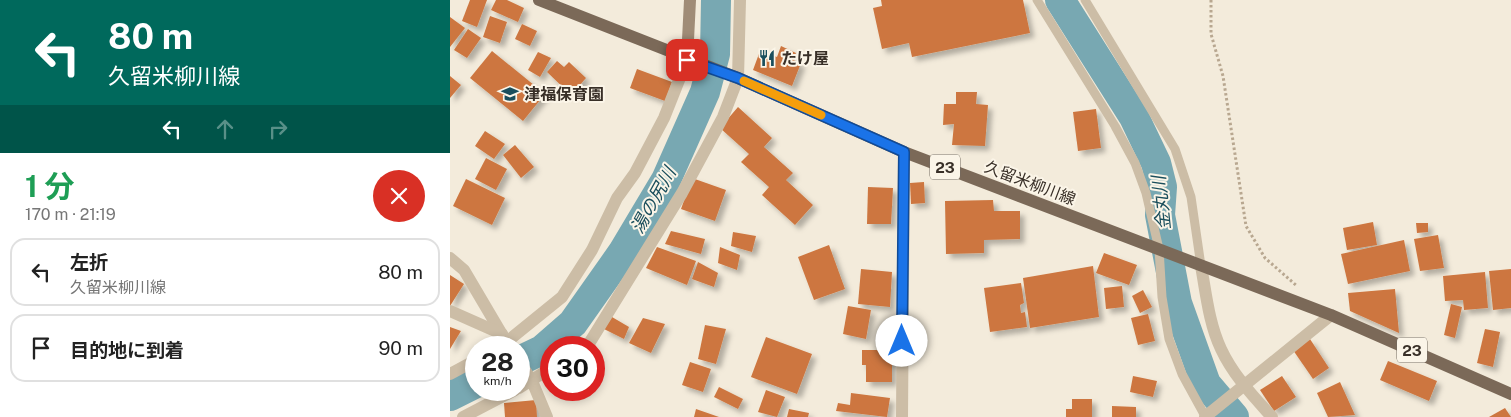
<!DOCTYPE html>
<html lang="ja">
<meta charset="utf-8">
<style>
body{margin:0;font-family:"Public Sans","Noto Sans JP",sans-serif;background:#f2f2f2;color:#222;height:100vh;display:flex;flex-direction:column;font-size:19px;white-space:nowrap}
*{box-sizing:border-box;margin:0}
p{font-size:16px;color:#767676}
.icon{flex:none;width:28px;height:28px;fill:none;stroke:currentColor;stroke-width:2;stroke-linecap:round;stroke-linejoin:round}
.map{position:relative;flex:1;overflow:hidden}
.side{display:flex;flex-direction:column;background:#fff;width:450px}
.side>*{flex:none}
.banner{background:#00695c;color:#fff;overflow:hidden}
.speed{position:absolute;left:15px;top:336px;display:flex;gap:10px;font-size:25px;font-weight:700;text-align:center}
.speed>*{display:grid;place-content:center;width:65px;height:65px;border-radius:50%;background:#fff;box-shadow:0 2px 8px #0003;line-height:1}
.speed small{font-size:12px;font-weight:400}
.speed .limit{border:8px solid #d22;background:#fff;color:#111}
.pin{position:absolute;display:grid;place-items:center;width:42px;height:42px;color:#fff;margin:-21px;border-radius:10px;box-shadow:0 2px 8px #0006}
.me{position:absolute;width:55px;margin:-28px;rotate:0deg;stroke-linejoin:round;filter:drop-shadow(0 0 4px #0008)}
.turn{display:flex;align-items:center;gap:18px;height:105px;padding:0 25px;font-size:22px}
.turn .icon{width:65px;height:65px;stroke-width:2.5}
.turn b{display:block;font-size:35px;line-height:42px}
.lanes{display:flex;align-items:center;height:48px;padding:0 25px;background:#0003;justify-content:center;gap:25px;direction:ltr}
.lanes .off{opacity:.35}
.round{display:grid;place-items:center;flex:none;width:52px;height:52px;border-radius:26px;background:#f2f2f2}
.overview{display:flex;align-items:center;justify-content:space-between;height:85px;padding:0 25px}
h1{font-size:30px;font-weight:700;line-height:38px;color:#1e9e55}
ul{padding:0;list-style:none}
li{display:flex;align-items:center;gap:15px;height:68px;margin:0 10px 8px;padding:0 15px;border:2px solid #e0e0e0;border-radius:15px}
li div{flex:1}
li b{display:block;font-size:19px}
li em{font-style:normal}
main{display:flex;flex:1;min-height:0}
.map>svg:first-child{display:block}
</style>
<main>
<section class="side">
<div class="banner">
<div class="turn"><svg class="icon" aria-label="left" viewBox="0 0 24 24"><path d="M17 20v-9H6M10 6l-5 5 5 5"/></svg><div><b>80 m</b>久留米柳川線</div></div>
<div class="lanes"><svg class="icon" aria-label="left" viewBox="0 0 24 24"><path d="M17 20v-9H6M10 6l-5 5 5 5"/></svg><svg class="icon off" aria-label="ahead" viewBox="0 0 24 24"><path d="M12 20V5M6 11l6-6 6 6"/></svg><svg class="icon off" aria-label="right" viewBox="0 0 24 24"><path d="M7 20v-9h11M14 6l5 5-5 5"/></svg></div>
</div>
<div class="overview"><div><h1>1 分</h1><p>170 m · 21:19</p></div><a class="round" style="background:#d93025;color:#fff"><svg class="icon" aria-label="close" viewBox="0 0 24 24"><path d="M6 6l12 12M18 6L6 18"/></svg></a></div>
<ul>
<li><svg class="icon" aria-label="left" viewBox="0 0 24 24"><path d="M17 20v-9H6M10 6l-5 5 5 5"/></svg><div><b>左折</b><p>久留米柳川線</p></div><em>80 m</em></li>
<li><svg class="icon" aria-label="arrive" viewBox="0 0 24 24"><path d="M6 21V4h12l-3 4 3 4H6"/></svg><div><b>目的地に到着</b></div><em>90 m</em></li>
</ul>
</section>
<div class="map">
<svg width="1061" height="417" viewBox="0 0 1061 417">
<defs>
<filter id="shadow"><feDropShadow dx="4.5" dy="4.5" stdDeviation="2.5" flood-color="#0004"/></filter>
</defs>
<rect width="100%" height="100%" fill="#f3ebdb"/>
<!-- water -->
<path fill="#78a8b2" d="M256 0H273L272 50 256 45Z"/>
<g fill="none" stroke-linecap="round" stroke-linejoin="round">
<!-- river -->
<g stroke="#78a8b2" stroke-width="30">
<path d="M610 0 684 117 706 163 712 187 710 215 727 303 756 384 784 417"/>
<path d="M69 361 92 350 123 323 173 252 216 180 255 92 265 54 266 0"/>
<path d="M0 396 26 383"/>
</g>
</g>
<!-- building -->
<g fill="#cd763f" filter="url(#shadow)">
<path d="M20 0H37L27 27 12 21Z"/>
<path d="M46 0H57L74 8 68 22 41 10Z"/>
<path d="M431 0H573L580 33 462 57 459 43 432 49 423 8 432 6Z"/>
<path d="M40 16 57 22 50 43 33 37Z"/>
<path d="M0 17 15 28 0 47Z"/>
<path d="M72 24 87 31 80 46 65 39Z"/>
<path d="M18 29 31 38 17 58 4 50Z"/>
<path d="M331 46 346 53 343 60 351 63 342 86 303 70 310 51 327 57Z"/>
<path d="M42 51 95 94 73 121 20 78Z"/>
<path d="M88 52 101 58 90 77 78 70Z"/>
<path d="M107 61 114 67 119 62 136 78 121 95 97 72Z"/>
<path d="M187 69 222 82 215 101 180 88Z"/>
<path d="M0 76 11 85 0 98Z"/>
<path d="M506 92H527L526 104 538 105 535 146 502 145 504 124 493 125 494 104H506Z"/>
<path d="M288 107 322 138 314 147 343 173 336 180 363 205 345 225 312 195 319 187 291 162 299 154 270 128Z"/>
<path d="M646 109 651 148 628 151 623 112Z"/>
<path d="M35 131 55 144 44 159 25 146Z"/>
<path d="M65 145 84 167 71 178 53 155Z"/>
<path d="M36 158 57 169 46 190 25 179Z"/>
<path d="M242 178 276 190 265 221 231 209Z"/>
<path d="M16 179 55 198 42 225 3 206Z"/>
<path d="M474 182 475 203 461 204 460 183Z"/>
<path d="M418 187 443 188 441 224H417Z"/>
<path d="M543 200 544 211H570V239L534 240V253L496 254 495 201Z"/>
<path d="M923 222 927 245 897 250 893 228Z"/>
<path d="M966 223H978V232L967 233Z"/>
<path d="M221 231 255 239 251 254 215 244Z"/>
<path d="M283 232 306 236 302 252 281 246Z"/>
<path d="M988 235 994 268 970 271 964 239Z"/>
<path d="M954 240 960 271 898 284 891 254Z"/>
<path d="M379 245 395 289 364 300 348 257Z"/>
<path d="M207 247 246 261 237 285 196 268Z"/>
<path d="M270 247 290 255 287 270 268 263Z"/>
<path d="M654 253 687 265 679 285 646 273Z"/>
<path d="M248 262 268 273 264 287 242 279Z"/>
<path d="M643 266 649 317 580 328 573 278Z"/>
<path d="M411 269 442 272 440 307 408 304Z"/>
<path d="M1061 269V308L1043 310 1039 271Z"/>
<path d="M1035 272 1038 308 1014 310 1013 300 995 301 993 276Z"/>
<path d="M0 275 14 284 0 306Z"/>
<path d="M571 283 574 303 570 305 571 313 575 312 577 327 540 332 534 288Z"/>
<path d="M672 286 674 307 656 309 654 288Z"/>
<path d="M945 289 949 333 900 311 898 293Z"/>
<path d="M693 290 702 307 690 313 682 296Z"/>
<path d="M1001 304 1012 307 1005 338 994 335Z"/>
<path d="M398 306 421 310 416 339 393 334Z"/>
<path d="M698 314 705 341 688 345 681 318Z"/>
<path d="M162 317 179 327 174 339 154 329Z"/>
<path d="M193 318 215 324 201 353 179 343Z"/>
<path d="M255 325 276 329 266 364 248 359Z"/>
<path d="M0 327 11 331 0 349Z"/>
<path d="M1035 329 1050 332 1043 367 1027 363Z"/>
<path d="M316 337 362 354 347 394 301 377Z"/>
<path d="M860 339 879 368 863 379 843 350Z"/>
<path d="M412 350H442V382H416V365H412Z"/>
<path d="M938 361 987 381 979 401 930 380Z"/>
<path d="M240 362 261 369 253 392 232 385Z"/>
<path d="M683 376 707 381 703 397 680 392Z"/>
<path d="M832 376 846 397 824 411 810 390Z"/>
<path d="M890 382 905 415 878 417 867 393Z"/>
<path d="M269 387 293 399 288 409 264 397Z"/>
<path d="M316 390 335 397 327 417 308 412Z"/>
<path d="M401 393 440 398 437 417 386 411 388 403 400 405Z"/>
<path d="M622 399H642V417H616V409H622Z"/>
<path d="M86 400 87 417H55L54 403Z"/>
<path d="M662 406 686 407V417H662Z"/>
<path d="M1055 408 1061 417H1039Z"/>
<path d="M246 409 269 417H244Z"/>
<path d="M339 409 359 413 358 417H337Z"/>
</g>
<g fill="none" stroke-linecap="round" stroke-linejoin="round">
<!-- path -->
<path stroke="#b8a790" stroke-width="3" stroke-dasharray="2.5 2.5" stroke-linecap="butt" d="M761 0V34L773 76 796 226 815 258 847 286"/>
<!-- lane -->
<g stroke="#ccbda6" stroke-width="9">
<path d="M587 0 665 126 685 163 696 193 709 249 712 297 719 339 732 374 755 416"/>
<path d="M635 0 725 149 741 197 751 266"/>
</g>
<!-- street -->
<g stroke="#ccbda6" stroke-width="12">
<path d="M0 258 14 270 60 348"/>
<path d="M751 266C756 293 759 324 771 349 783 375 803 396 822 417"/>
<path d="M0 311 52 334"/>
<path d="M49 348 112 297 142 250 167 198 185 173 214 118 237 60"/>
<path d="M132 348 140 342 232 193 273 117 288 78 290 0"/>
<path d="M69 361 82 381 97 417"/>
<path d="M0 374 26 360"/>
<path d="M69 388 101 368"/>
<path d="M13 417 65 390"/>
<path d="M452 417 454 152"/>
<path d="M755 417 881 315"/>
</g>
<!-- secondary -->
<path stroke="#a08c77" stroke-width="12" d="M237 60 240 0"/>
<!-- primary -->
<path stroke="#7b6958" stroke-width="12" d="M89 0 288 78 454 152 881 315 1061 394"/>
</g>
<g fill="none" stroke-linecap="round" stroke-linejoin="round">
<!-- route casing -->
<g stroke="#114b97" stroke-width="12">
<path id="route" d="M237 60 288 78 454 152 452 341"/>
</g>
<!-- route -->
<use href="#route" stroke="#1a73e8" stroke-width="9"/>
<!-- slow -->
<path stroke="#f59e0b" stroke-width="9" d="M294 81 371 115"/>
</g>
<!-- icons -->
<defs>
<g id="restaurant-bare" transform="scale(1.35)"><path d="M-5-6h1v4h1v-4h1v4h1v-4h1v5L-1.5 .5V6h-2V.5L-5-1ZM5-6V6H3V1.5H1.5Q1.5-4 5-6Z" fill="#1a4e5c" stroke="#fbf5e8" stroke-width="2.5" paint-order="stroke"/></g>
<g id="school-bare" transform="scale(1.35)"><path d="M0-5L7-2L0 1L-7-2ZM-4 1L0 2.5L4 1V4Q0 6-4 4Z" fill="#1a4e5c" stroke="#fbf5e8" stroke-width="2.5" paint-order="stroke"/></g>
</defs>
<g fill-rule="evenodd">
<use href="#restaurant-bare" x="317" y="58"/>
<use href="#school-bare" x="60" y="94"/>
</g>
<g text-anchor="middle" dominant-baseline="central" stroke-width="4" stroke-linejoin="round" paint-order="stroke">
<!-- shield labels -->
<g fill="#fbf5e8" stroke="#726a61" stroke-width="1">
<rect x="480" y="154.5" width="30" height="25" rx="4"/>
<rect x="947" y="337.5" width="30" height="25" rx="4"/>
</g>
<g font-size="15" font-weight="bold" fill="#382f27">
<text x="495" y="167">23</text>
<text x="962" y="350">23</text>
</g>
<!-- poi labels -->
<g font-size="16" font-weight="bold" fill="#382f27" stroke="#fbf5e8" text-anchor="start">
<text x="331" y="58">たけ屋</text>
<text x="74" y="94">津福保育園</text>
</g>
<!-- street labels -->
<g font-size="16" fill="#382f27" stroke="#fbf5e8">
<text transform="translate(580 183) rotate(21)">久留米柳川線</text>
</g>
<!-- water labels -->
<g font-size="18" font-style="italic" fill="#1a4e5c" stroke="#fbf5e8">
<text transform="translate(203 200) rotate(-61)">湯の尻川</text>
<text transform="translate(711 203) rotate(-96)">金丸川</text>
</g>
</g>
</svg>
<div class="speed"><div>28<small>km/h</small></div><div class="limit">30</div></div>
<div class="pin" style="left:237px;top:60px;background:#d93025"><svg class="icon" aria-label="arrive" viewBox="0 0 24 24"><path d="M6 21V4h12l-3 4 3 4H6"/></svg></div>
<svg class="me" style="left:452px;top:341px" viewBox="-20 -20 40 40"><circle r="19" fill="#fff"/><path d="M0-13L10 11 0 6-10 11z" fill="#1a73e8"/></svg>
</div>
</main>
